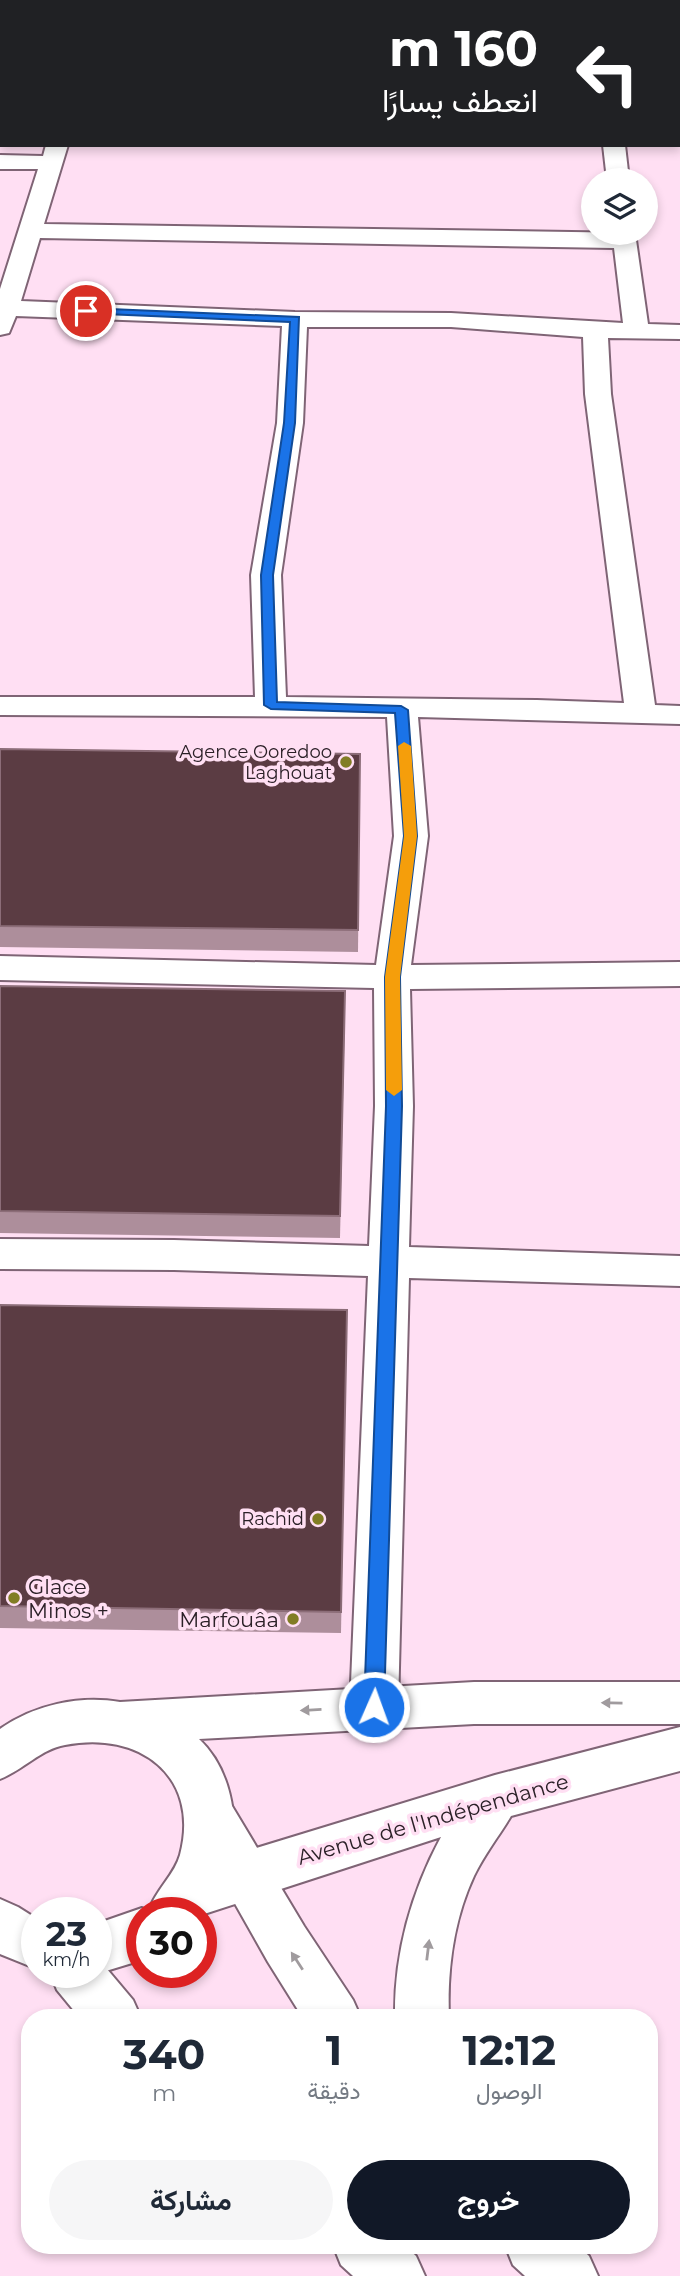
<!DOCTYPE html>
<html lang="ar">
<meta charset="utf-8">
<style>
body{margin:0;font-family:Montserrat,Vazirmatn,sans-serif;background:#f6f6f7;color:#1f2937;direction:rtl;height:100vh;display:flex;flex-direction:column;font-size:26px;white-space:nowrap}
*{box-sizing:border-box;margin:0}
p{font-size:23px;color:#747a83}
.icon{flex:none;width:38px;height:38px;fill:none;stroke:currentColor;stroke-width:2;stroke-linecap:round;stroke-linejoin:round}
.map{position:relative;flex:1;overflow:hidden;direction:ltr}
.drawer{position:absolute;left:21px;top:2009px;width:637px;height:245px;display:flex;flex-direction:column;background:#fff;border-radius:28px;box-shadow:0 4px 10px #0003;direction:rtl}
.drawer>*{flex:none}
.top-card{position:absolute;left:0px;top:0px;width:681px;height:147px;box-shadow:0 4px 10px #0003;direction:rtl;background:#202124;color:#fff;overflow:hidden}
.controls{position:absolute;left:581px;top:168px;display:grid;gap:14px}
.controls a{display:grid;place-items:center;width:77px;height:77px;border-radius:50%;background:#fff;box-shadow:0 4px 10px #0003;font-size:35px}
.speed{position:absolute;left:21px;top:1897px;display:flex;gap:14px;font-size:35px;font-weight:700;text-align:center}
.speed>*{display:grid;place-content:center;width:91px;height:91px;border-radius:50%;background:#fff;box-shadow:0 4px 10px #0003;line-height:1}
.speed small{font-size:18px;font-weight:400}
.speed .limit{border:10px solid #d22;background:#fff;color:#111}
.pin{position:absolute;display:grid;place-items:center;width:60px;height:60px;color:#fff;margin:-30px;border:4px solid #fff;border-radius:50%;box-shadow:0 2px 7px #0007}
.me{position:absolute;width:77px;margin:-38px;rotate:2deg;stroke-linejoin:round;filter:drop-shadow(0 0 5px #0008)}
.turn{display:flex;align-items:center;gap:24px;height:147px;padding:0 28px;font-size:32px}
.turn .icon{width:91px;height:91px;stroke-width:2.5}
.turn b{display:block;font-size:49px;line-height:60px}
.eta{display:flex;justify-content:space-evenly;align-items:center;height:119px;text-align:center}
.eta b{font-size:42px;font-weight:700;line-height:49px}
.cta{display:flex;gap:14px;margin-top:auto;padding:14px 28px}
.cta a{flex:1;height:80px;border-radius:42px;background:#111827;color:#fff;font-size:28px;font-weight:700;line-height:80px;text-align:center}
.cta a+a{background:#f6f6f7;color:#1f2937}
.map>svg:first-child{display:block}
</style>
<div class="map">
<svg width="680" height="2276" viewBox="0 0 680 2276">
<rect width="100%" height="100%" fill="#ffdff3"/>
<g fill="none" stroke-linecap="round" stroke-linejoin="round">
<!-- minor casing -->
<g stroke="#7f6475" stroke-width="4">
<g id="minor">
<rect x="83" y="0" width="20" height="2"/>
<rect x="356" y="0" width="20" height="2"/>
<path d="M656 0H680V6L679 2Z"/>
<rect x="0" y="18" width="2" height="12"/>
<rect x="679" y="107" width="1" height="12"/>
<path d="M46 145H68L44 224 635 233 648 324 680 325V339L608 338 611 394 655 705 680 706V724L418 717 428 836 411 965 680 962V986L410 989 413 1106 409 1247 680 1256V1286L409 1278 398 1707 391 1722 374 1728 357 1722 350 1707 368 1276 174 1270 0 1269V1239L174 1240 369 1246 375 1106 374 988 0 980V956L376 965 394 836 387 717 0 715V697H255L251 575 277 423 282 326 16 316 9 333 0 335V289L38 169H0V155L43 156ZM40 238 614 248 623 323 451 313 295 312 21 301ZM307 327H451L583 337 585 394 624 703 537 700 286 697 281 575 303 423Z"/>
<path d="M603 145H625L629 180H607Z"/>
<path d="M211 1794 229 1801 304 1926 353 2000 361 2018H303L268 1962 186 1817 193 1801Z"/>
<path d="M96 1956 133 2000 141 2018H80L57 1990 50 1972H96Z"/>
<path d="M333 2245H404L416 2256 425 2276H353L341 2265Z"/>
<path d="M505 2245H577L589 2256 598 2276H525L513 2265Z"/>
</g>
</g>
<!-- major casing -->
<g stroke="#7f6475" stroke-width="4">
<g id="major">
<path d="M474 1682H680V1724H474L199 1739C229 1767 240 1817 230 1856L495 1775 680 1727V1771L511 1816C499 1836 484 1855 474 1876 454 1919 447 1970 449 2018H395C394 1954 411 1893 441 1837L201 1915V1913H155L151 1905C159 1887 175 1873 180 1855 201 1776 139 1730 65 1745 41 1749 23 1770 0 1779V1729C34 1705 79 1695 120 1702Z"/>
<path d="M0 1899 18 1907 37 1919V1969L0 1954Z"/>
<path d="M142 1908 153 1913H142V1960L96 1974 92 1972H96V1924Z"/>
</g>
</g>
<!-- minor -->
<use href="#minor" fill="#fff" fill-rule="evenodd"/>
<!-- major -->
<use href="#major" fill="#fff" fill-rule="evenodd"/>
</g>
<!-- wall -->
<g fill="#ad8e9b">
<path d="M0 749 360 754 358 952 0 947Z"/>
<path d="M0 986 345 1013 340 1238 0 1233Z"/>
<path d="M0 1305 347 1310 341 1633 0 1628Z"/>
</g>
<!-- building -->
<g fill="#5b3c43" stroke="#8c6d78" stroke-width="2">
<path d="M0 749 360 754 358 930 0 926Z"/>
<path d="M0 986 345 991 340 1216 0 1211Z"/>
<path d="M0 1305 347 1310 341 1612 0 1606Z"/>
</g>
<!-- one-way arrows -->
<defs><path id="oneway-solid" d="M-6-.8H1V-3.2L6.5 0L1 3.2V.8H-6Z" transform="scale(1.75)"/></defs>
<g fill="#a09b9e">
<use href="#oneway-solid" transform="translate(612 1703) rotate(-179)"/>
<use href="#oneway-solid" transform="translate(311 1710) rotate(177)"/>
<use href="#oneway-solid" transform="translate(428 1950) rotate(-83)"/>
<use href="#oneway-solid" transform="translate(297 1961) rotate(-123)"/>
</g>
<!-- route -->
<path fill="#1a73e8" stroke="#114b97" stroke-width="2" d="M86 308 299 317 295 423 273 575 277 702 401 706 408 710 417 836 400 977 402 1106 384 1707 381 1713 374 1716 367 1713 364 1707 386 1106 385 977 404 836 395 713 271 709 264 705 261 575 284 423 290 322 82 313V309Z"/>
<!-- slow -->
<path fill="#f59e0b" d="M404 742 411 746 417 836 400 977 402 1090 394 1096 386 1090 385 977 404 836 398 746Z"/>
<!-- markers -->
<g fill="#817d24" stroke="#ffdff3" stroke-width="2.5">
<circle cx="346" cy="762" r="7"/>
<circle cx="318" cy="1519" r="7"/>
<circle cx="14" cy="1598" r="7"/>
<circle cx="293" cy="1619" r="7"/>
</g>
<g text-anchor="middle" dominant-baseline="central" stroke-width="7" stroke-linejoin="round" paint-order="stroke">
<!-- poi labels -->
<g font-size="18" fill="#2b2027" stroke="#ffdff3" text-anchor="end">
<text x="332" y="752">Agence Ooredoo<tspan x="332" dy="21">Laghouat</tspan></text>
<text x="304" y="1519">Rachid</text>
</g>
<!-- near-poi labels -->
<g font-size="21" fill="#2b2027" stroke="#ffdff3" text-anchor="start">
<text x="28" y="1586">Glace<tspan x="28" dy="24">Minos +</tspan></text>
<text x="279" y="1619" text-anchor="end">Marfouâa</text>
</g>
<!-- near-street labels -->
<g font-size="21" fill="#2b2027" stroke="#ffdff3">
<text transform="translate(433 1819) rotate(-16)">Avenue de l'Indépendance</text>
</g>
</g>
</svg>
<div class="controls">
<a><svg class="icon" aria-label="layers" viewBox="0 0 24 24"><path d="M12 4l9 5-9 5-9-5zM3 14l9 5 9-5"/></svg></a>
</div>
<div class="speed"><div>23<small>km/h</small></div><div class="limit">30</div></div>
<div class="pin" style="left:86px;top:311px;background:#d93025"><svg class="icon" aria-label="arrive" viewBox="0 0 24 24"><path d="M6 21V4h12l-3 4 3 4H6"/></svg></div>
<svg class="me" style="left:374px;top:1707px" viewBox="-20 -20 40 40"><circle r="17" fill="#1a73e8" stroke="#fff" stroke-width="3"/><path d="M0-11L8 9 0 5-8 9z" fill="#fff"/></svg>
<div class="top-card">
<div class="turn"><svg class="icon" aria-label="left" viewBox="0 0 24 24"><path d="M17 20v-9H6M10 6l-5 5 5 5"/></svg><div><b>160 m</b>انعطف يسارًا</div></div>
</div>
<section class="drawer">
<div class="eta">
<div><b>12:12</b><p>الوصول</p></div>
<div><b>1</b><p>دقيقة</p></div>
<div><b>340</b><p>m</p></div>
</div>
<div class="cta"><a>خروج</a><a>مشاركة</a></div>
</section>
</div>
